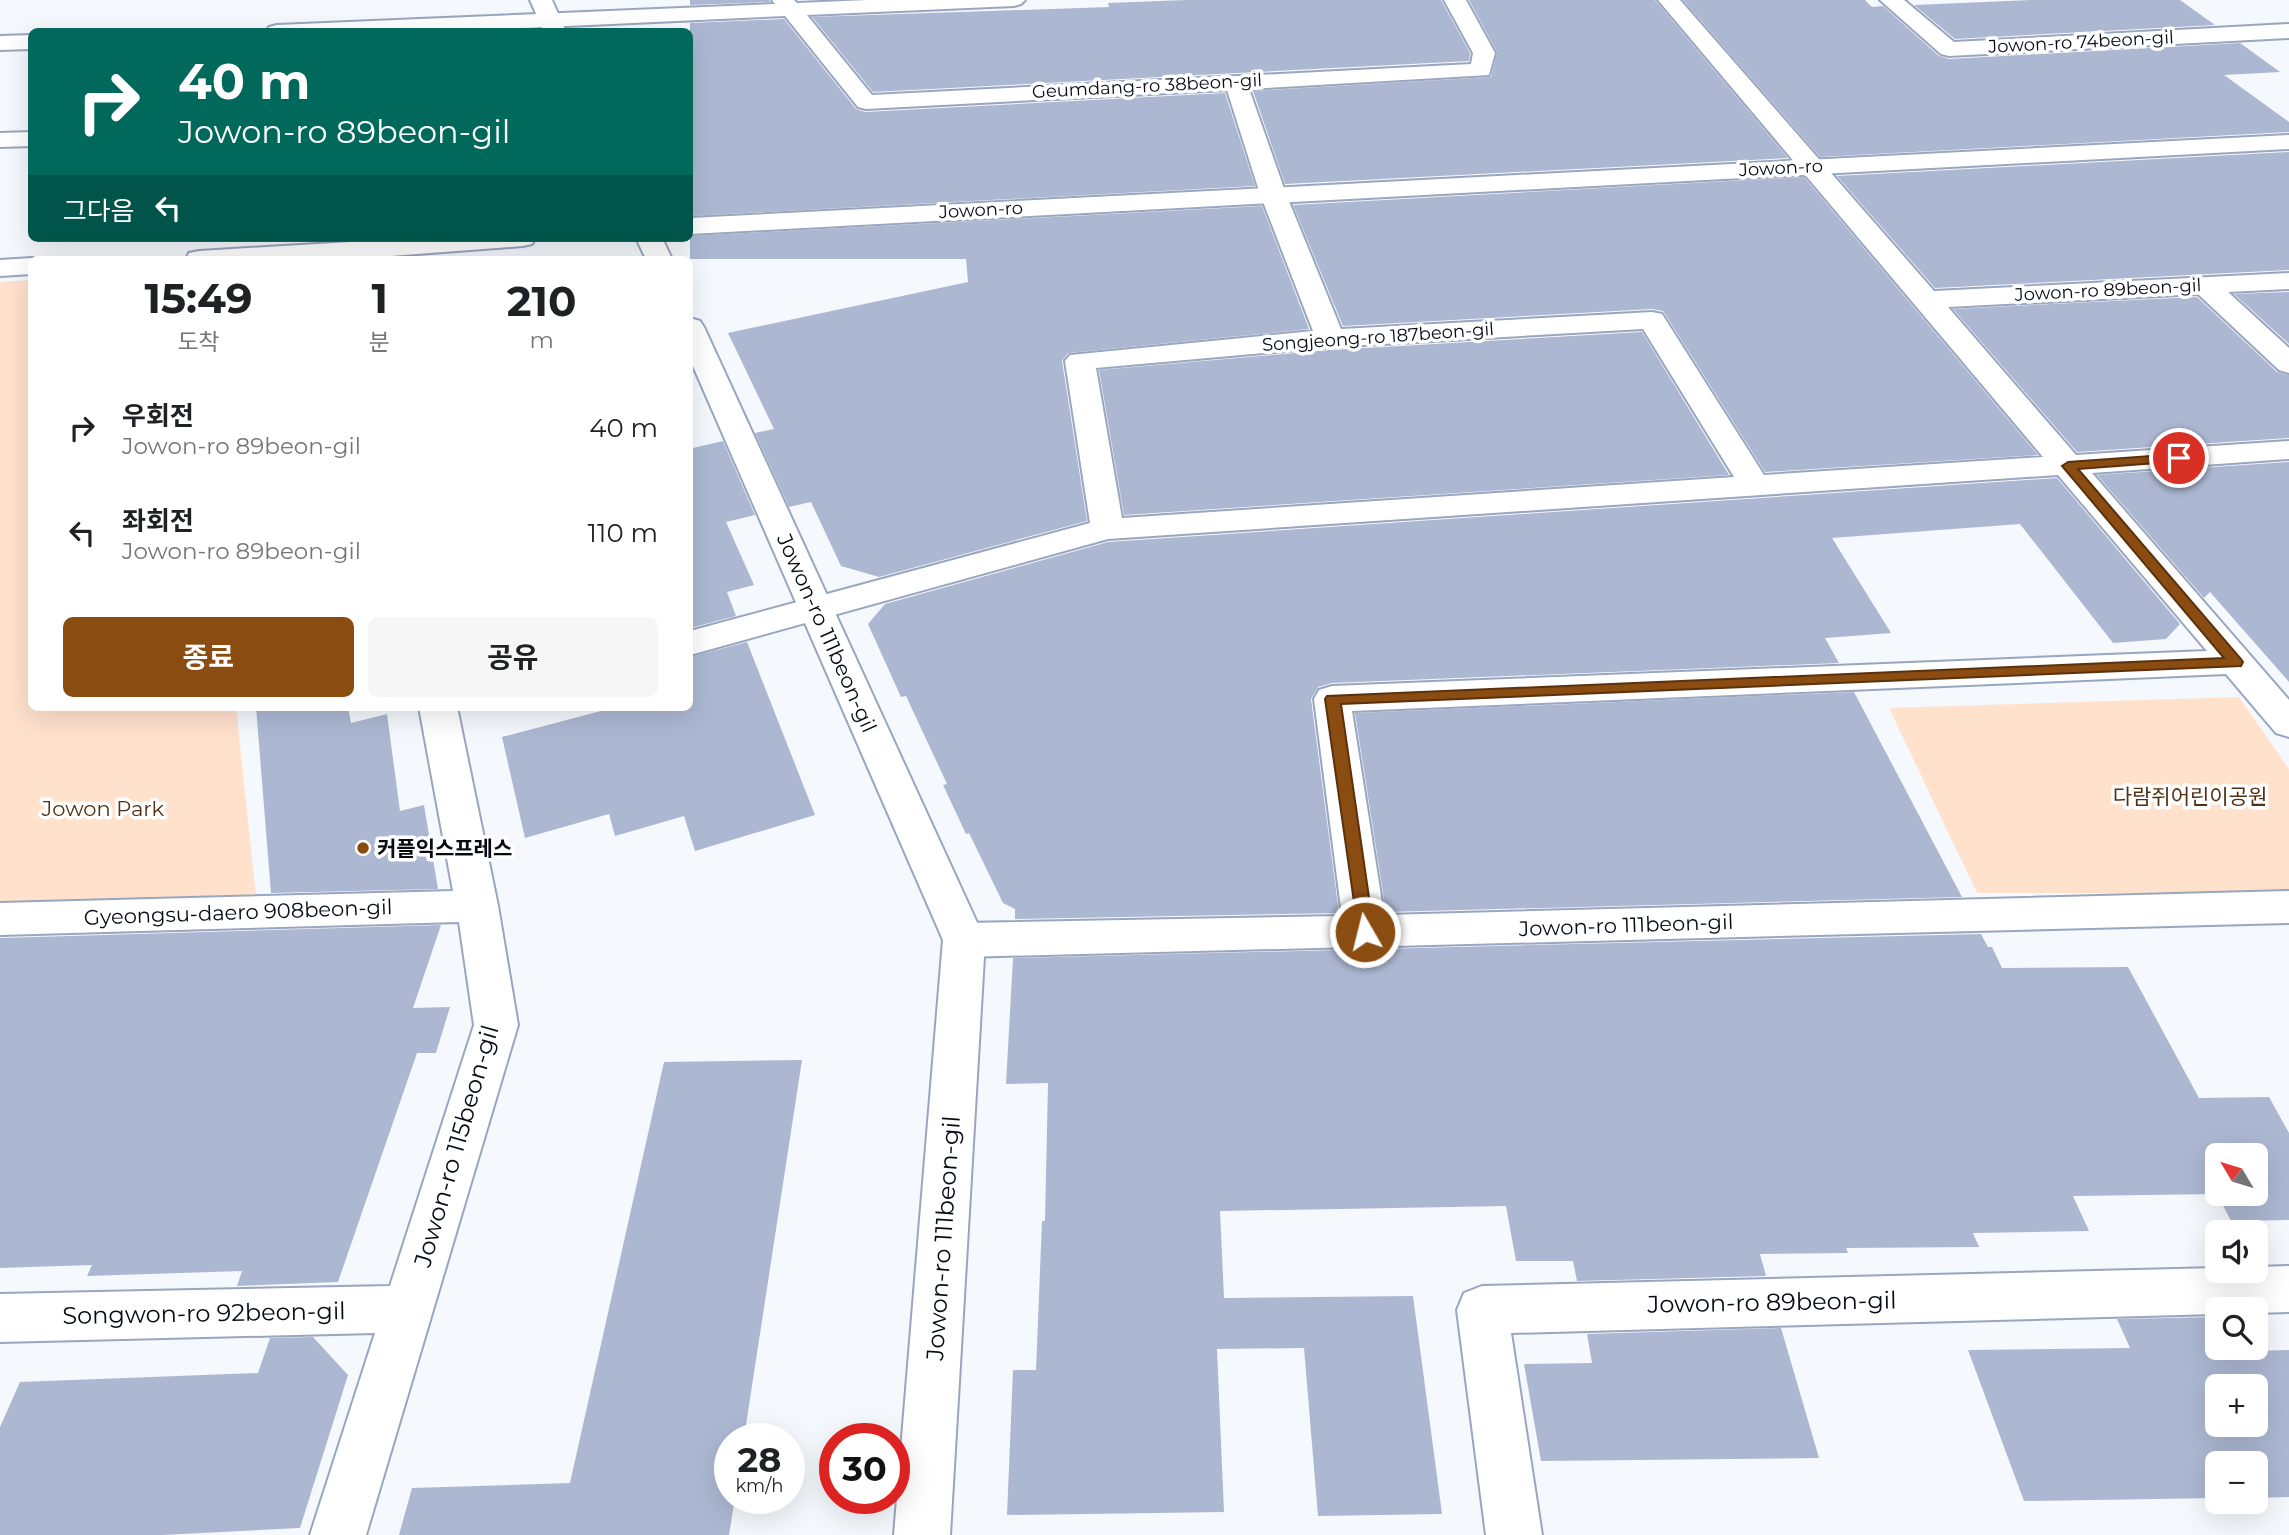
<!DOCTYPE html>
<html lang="ko">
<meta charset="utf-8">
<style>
body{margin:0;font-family:Montserrat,"Noto Sans KR",sans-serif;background:#f6f6f6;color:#202124;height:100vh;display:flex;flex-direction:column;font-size:26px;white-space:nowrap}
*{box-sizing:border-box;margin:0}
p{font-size:23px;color:#757577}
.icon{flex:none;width:38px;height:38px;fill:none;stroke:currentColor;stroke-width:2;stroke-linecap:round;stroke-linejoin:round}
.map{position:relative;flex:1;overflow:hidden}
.drawer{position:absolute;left:28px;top:256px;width:665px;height:455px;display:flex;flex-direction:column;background:#fff;border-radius:10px;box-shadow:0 7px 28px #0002}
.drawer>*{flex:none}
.banner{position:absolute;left:28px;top:28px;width:665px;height:214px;border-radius:10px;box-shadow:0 7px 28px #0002;background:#00695c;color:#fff;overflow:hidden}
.needle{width:46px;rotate:308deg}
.tools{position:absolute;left:2205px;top:1143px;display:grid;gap:14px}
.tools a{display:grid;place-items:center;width:63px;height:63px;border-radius:10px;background:#fff;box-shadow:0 7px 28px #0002;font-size:35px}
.speed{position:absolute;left:714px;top:1423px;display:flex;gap:14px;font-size:35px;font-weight:700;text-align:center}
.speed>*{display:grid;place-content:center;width:91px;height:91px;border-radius:50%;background:#fff;box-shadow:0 7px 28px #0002;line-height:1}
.speed small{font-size:18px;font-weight:400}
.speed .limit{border:10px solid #d22;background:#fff;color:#111}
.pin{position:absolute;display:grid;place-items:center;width:60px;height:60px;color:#fff;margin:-30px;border:4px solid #fff;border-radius:50%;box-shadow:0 2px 7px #0007}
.me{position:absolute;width:77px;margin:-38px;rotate:352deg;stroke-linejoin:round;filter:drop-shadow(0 0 5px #0008)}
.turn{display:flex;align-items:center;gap:24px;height:147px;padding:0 35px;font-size:32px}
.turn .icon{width:91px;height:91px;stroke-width:2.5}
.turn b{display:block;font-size:49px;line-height:60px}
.then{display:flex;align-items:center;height:66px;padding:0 35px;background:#0003;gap:14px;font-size:26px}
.eta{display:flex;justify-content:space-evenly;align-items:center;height:119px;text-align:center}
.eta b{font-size:42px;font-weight:700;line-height:49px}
.cta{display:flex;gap:14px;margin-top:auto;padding:14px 35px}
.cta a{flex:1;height:80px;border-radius:10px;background:#8b4c12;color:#fff;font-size:28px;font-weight:700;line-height:80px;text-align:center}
.cta a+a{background:#f6f6f6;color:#202124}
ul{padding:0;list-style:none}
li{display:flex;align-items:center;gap:21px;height:105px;padding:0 35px}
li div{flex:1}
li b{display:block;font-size:26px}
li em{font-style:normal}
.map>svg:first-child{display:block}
</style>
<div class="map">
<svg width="2289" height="1535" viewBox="0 0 2289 1535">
<rect width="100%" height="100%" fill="#f5f8fd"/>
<!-- green -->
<g fill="#ffe1cc">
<path d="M31 280 32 707H236L257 906 0 910V282Z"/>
<path d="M2239 697 2289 769V893H1977L1889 708Z"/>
</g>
<!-- building -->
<g fill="#acb8d2" fill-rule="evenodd">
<path d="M690 0H769L770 2 690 5Z"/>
<path d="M1186 0H1441L1470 53 1469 61 873 92 812 17 1109 7 1108 3Z"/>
<path d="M1469 0H1655L1788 158 1285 184 1253 91 1491 77 1497 52Z"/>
<path d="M1683 0H1865L1872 7 1883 6 1939 56 1949 59 2240 43 2280 72 2224 75 2289 122V132L1820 157Z"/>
<path d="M2031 0H2180L2215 25 1955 39 1914 5Z"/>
<path d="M784 19 856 109 865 112 1225 93 1255 186 690 216V23Z"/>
<path d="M2289 152V270L1935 288 1837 176Z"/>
<path d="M1804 177 2038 455 1765 472 1663 311 1652 309 1343 326 1293 205Z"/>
<path d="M1262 206 1309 329 1068 353 1062 361 1087 521 879 577 841 566 811 502 789 507 755 433 774 429 728 333 968 282 966 259H690V236Z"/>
<path d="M2289 292V344L2234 294Z"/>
<path d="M2197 297 2277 372 2289 375V438L2077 452 1953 309Z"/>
<path d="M1642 332 1729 475 1124 515 1099 370 1330 350Z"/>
<path d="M690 440 693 448 723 441 755 515 726 522 754 585 727 592 736 616 690 628Z"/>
<path d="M2289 462V682L2210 592 2204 598 2097 475Z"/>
<path d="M2057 478 2180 624 2166 639 2113 643 2020 524 1832 538 1891 633 1825 638 1839 663 1332 683 1318 687 1311 699 1339 913 1015 919V909L1003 903 969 833 966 834 943 785 947 784 906 696 901 697 868 624 885 604 1108 542Z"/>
<path d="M747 642 815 815 695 851 684 816 615 836 609 814 525 838 502 737 616 707H690V657Z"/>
<path d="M1854 692 1962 897 1386 912 1355 713Z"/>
<path d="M256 707H348L351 723 387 714 400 811 424 805 438 889 271 893Z"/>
<path d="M441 925 413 1008 450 1007 436 1053H417L338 1282 237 1286 242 1271 87 1276 92 1265 0 1268V938Z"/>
<path d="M1981 934 1988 947H1992L2002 968 2128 967 2199 1098 2269 1097 2289 1133V1220L2231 1221 2217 1194 2073 1196 2089 1231 1973 1233 1979 1247 1846 1248 1848 1253 1760 1254 1766 1276 1577 1281 1573 1261H1516L1506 1206 1220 1211 1224 1298 1413 1296 1442 1514 1318 1516 1304 1348 1217 1349 1224 1512 1007 1515 1013 1370H1036L1042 1221H1045L1048 1083 1006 1084 1013 958ZM2217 1155H2256V1194H2217Z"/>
<path d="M802 1060 744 1438H730V1498H735L729 1535H399L412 1488 570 1483 664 1062Z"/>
<path d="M2217 1317V1348H2246L2248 1351 2289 1350V1497L2256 1498V1463H2217V1498L2024 1501 1968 1350 2130 1348 2117 1319ZM2217 1386H2256V1424H2217Z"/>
<path d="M1781 1328 1819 1458 1541 1461 1524 1364 1592 1363 1587 1334Z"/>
<path d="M313 1337 348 1375 300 1528 163 1535H0V1427L20 1382 258 1373 270 1338Z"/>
</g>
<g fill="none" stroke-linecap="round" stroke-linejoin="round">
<!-- minor casing -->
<g stroke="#99a6bf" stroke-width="4">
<g id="minor">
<path d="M772 0H794L797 3 868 0H1025L1021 4 1014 6 807 15 872 95 1471 64 1473 53 1444 0H1466L1495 53 1489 75 1249 89 1286 194 1341 329 1652 312 1662 314 1764 475 2043 457 1658 0H1680L1934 291 2289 273V289L2228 292 2289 348V373L2279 370 2198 294 1948 307 2076 455 2289 441V459L2092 473 2289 700V737L2276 733 2226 674 1352 711 1384 915 2289 891V923L964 957 949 952 943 940 949 928 964 923 1342 916 1314 699 1319 690 1332 686 2207 651 2058 475 1108 539 690 655V631L1090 523 1065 361 1070 355 1313 331 1260 194 1227 90 866 109 858 107 785 16 438 32H266L269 27 277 25 775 4ZM1643 329 1734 477 1122 518 1096 368 1330 347Z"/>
<path d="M1880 0H1904L1954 42 2289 24V38L1949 56 1941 54Z"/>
<path d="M32 35V49L0 50V36Z"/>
<path d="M32 132V146L0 147V133Z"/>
<path d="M419 707H457L498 906 518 1025 366 1535H310L375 1333 0 1342V1294L390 1286 474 1025 459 922 0 935V903L453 891Z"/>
<path d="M2289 1266V1312L2256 1313V1309H2217V1314L1511 1333 1542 1535H1486L1457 1310 1464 1293 1482 1286 2217 1268V1270H2256V1267Z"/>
</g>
</g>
<!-- tertiary casing -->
<g stroke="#99a6bf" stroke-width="4">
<g id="tertiary">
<path d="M530 0H552L566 32H544Z"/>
<path d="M636 238H662L672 259H646Z"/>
<path d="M690 318 700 321 704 327 985 940 950 1535H894L943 940 690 359Z"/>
</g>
</g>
<!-- secondary casing -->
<g stroke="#99a6bf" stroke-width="4">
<g id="secondary">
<path d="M2289 135V149L690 234V218Z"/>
<path d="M417 238H536L532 244 523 246 351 259H186L189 253 199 251Z"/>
<path d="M32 258 37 259H32V274L0 276V260Z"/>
</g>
</g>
<!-- minor -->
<use href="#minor" fill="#fff" fill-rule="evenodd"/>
<!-- tertiary -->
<use href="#tertiary" fill="#fff" fill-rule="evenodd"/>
<!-- secondary -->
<use href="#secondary" fill="#fff" fill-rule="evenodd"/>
</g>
<!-- route -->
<path fill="#8b4c12" stroke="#5a310c" stroke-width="2" d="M2179 454 2185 458 2183 461 2078 469 2241 659 2243 662 2241 666 1341 704 1374 932 1371 937H1359L1325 699 1327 696 2224 658 2062 466 2068 462Z"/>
<!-- markers -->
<circle fill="#8b4c12" stroke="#fff" stroke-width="2.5" cx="363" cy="848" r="7"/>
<g text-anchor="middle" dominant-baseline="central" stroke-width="7" stroke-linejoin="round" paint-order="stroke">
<!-- far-street labels -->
<g font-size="18" fill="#070b14" stroke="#fff">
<text transform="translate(2081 42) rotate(-3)">Jowon-ro 74beon-gil</text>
<text transform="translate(1147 86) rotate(-3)">Geumdang-ro 38beon-gil</text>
<text transform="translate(1781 168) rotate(-3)">Jowon-ro</text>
<text transform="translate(981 210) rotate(-3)">Jowon-ro</text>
<text transform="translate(2108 290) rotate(-3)">Jowon-ro 89beon-gil</text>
<text transform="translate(1378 337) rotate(-4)">Songjeong-ro 187beon-gil</text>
</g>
<!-- street labels -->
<g font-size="21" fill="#070b14" stroke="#fff">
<text transform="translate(827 633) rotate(66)">Jowon-ro 111beon-gil</text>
<text transform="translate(238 912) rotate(-2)">Gyeongsu-daero 908beon-gil</text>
<text transform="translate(1626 925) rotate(-2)">Jowon-ro 111beon-gil</text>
</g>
<!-- park labels -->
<g font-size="21" fill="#543013" stroke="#fff">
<text x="2190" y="796">다람쥐어린이공원</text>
<text x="103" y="808">Jowon Park</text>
</g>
<!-- poi labels -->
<g font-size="21" font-weight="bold" fill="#070b14" stroke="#fff" text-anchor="start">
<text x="377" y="848">커플익스프레스</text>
</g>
<!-- near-street labels -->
<g font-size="24" fill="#070b14" stroke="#fff">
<text transform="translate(456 1146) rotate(-74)">Jowon-ro 115beon-gil</text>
<text transform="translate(943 1238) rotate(-86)">Jowon-ro 111beon-gil</text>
<text transform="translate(1772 1302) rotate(-1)">Jowon-ro 89beon-gil</text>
<text transform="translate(204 1313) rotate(-1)">Songwon-ro 92beon-gil</text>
</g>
</g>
</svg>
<div class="tools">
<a><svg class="needle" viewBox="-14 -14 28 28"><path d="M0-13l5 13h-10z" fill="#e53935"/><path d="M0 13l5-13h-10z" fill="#757577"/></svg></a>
<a><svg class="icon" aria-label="sound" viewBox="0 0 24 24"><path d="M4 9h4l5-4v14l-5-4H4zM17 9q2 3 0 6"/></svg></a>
<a><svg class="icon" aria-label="search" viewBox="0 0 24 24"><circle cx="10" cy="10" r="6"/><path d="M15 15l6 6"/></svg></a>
<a>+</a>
<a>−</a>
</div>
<div class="speed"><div>28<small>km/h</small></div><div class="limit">30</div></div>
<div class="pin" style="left:2179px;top:458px;background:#d93025"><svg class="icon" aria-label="arrive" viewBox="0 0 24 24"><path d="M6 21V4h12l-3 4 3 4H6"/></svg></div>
<svg class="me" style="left:1365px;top:932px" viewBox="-20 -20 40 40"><circle r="17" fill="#8b4c12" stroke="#fff" stroke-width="3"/><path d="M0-11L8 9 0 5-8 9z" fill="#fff"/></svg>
<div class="banner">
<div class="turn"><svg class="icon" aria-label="right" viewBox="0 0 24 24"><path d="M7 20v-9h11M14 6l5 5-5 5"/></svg><div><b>40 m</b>Jowon-ro 89beon-gil</div></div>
<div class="then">그다음<svg class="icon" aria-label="left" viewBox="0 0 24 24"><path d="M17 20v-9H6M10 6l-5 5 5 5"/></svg></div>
</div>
<section class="drawer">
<div class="eta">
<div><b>15:49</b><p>도착</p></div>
<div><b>1</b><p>분</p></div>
<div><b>210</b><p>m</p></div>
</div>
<ul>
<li><svg class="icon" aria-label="right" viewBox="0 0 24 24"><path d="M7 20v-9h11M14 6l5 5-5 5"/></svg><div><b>우회전</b><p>Jowon-ro 89beon-gil</p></div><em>40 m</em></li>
<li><svg class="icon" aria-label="left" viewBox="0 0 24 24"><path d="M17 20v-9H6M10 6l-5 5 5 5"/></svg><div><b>좌회전</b><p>Jowon-ro 89beon-gil</p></div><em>110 m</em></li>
</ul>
<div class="cta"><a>종료</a><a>공유</a></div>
</section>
</div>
